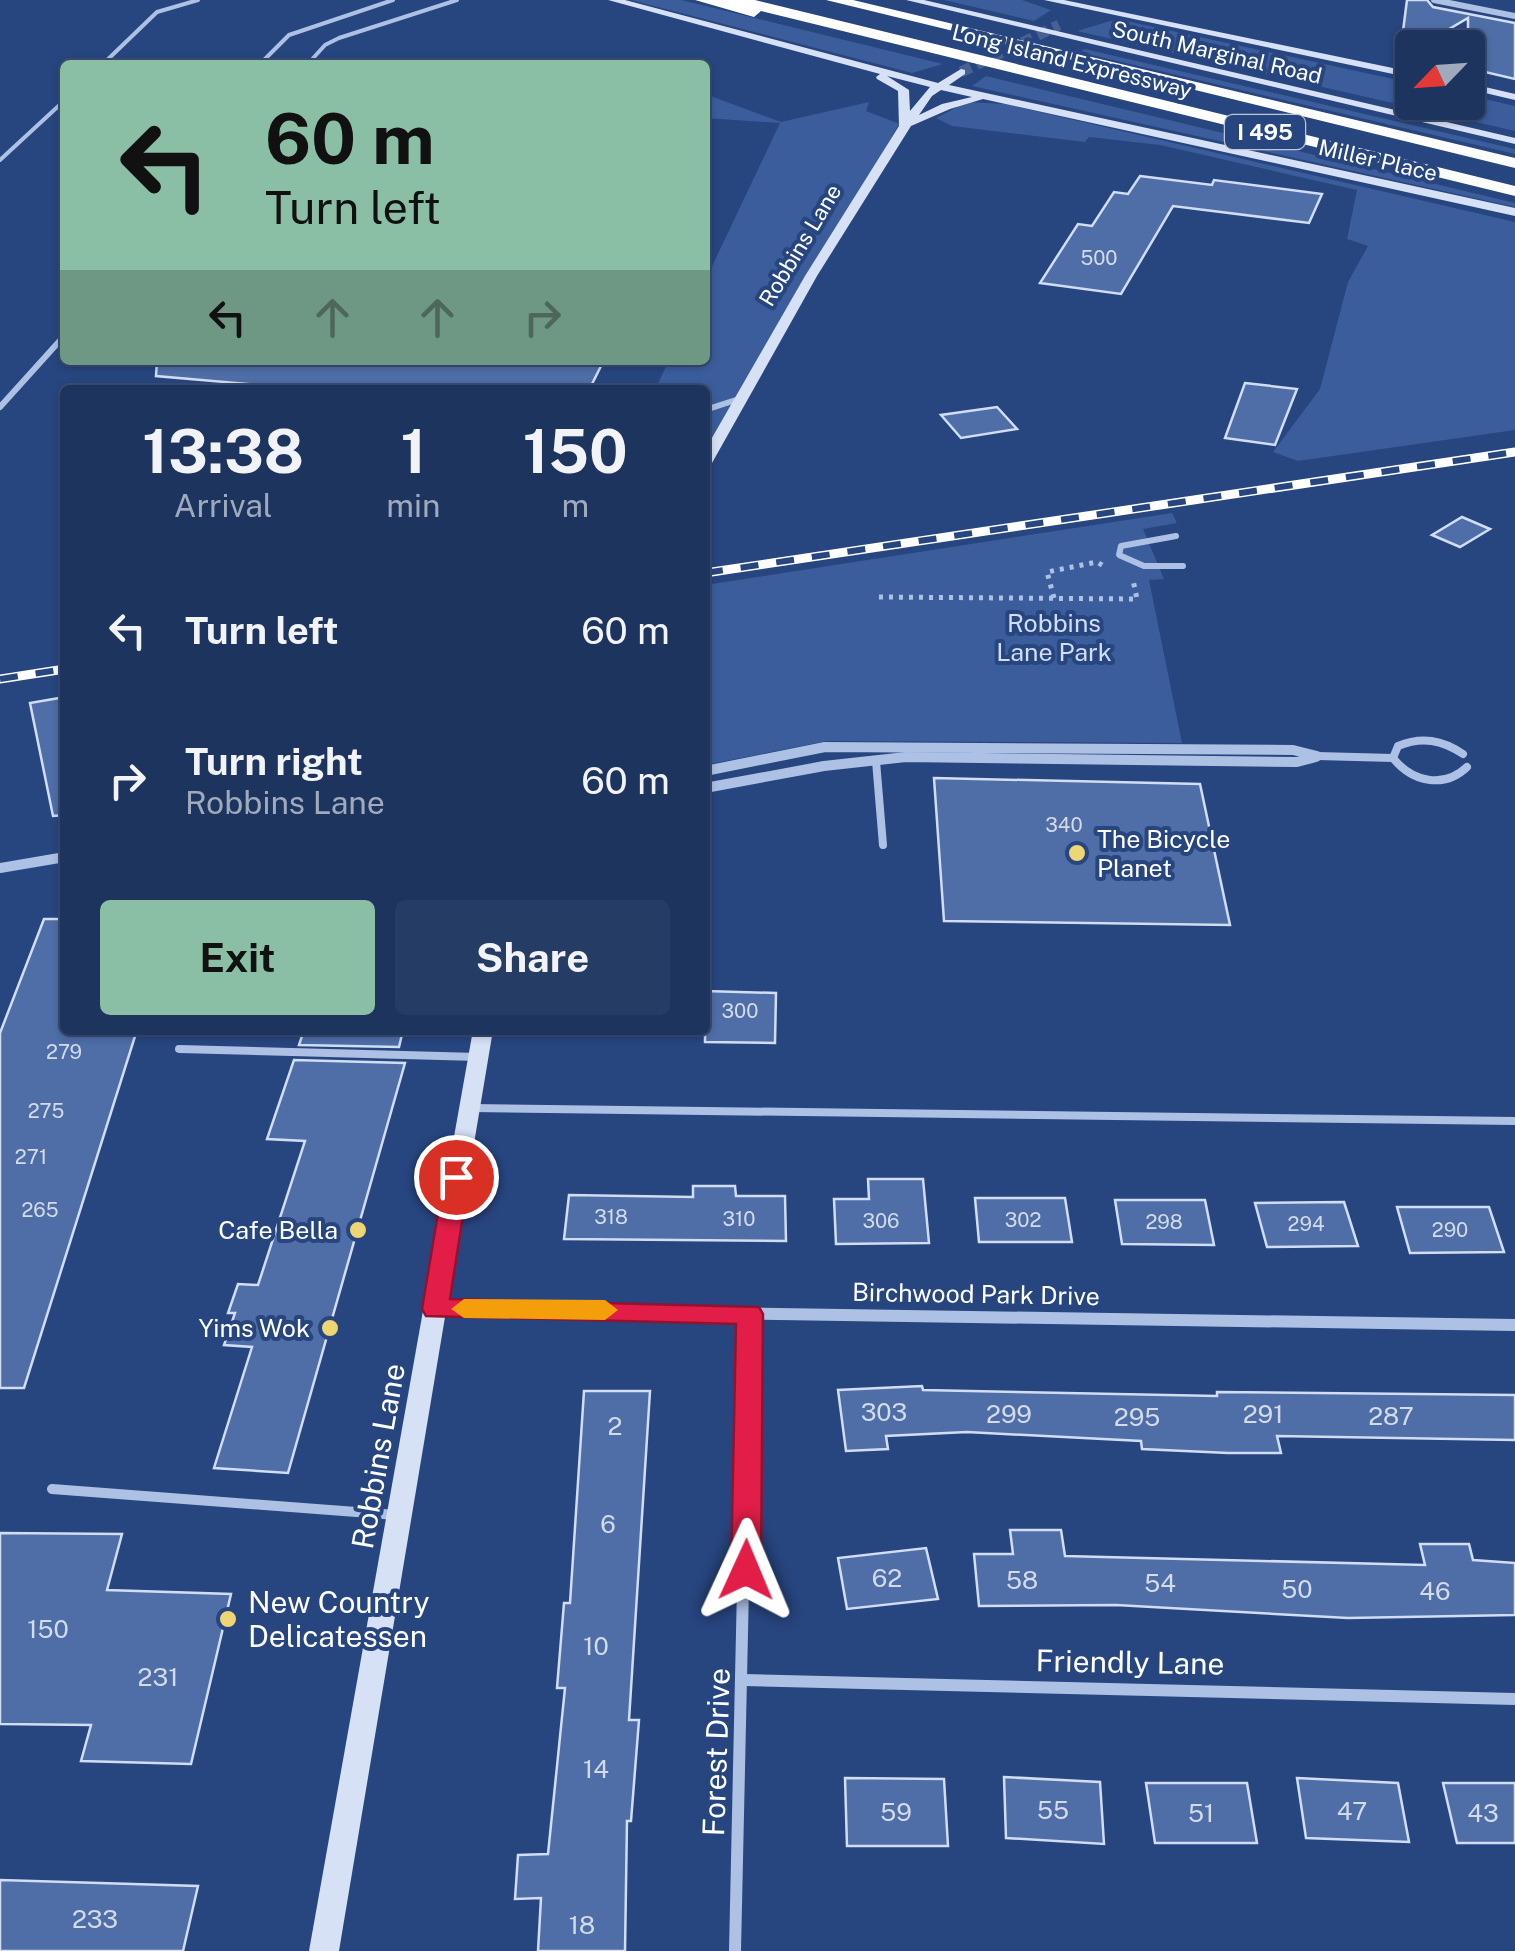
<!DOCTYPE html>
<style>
body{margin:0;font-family:"Public Sans",sans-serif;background:#253c65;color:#f1f3f6;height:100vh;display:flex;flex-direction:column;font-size:38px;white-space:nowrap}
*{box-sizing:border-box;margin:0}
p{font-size:32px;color:#a0aabd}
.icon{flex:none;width:55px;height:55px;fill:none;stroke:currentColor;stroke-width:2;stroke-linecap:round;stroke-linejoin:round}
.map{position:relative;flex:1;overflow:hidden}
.sheet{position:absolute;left:60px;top:385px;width:650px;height:650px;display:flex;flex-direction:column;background:#1d345f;border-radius:10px;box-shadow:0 2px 8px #0004,0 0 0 2px #3b4f74}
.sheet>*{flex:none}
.hud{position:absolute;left:60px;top:60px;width:650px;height:305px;border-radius:10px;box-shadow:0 2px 8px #0004,0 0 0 2px #3b4f74;background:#8abfa5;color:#111;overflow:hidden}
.needle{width:65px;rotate:245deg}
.tools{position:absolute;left:1395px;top:30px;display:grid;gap:20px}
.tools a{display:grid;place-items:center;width:90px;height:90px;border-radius:10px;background:#1d345f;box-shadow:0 2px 8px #0004,0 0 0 2px #3b4f74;font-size:50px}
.pin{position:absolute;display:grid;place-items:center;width:85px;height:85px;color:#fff;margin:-42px;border:5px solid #fff;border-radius:50%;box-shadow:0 2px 10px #0007}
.me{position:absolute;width:110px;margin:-55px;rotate:1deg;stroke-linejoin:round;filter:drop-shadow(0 0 8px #0008)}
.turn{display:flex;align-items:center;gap:35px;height:210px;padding:0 40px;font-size:45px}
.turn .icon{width:130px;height:130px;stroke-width:2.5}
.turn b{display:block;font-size:70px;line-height:85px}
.lanes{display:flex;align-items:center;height:95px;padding:0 40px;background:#0003;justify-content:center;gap:50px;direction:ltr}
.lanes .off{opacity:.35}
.eta{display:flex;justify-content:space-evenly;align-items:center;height:170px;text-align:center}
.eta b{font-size:60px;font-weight:700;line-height:70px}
.cta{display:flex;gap:20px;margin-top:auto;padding:20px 40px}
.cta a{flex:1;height:115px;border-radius:10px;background:#8abfa5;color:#111;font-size:40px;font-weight:700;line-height:115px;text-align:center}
.cta a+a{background:#253c65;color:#f1f3f6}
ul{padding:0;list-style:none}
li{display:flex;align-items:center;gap:30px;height:150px;padding:0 40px}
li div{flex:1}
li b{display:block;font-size:38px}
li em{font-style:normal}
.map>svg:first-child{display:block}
</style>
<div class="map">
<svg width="1515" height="1951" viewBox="0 0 1515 1951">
<rect width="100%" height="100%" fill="#27457f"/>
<!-- green -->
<g fill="#3b5d9c">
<path d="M631 0H681L943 64 912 73Z"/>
<path d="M944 0H1022L1051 10 1034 21Z"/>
<path d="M1117 19 1412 83V102H1468V95L1515 106V131L1077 31Z"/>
<path d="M1085 49 1515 149V154L1079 52Z"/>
<path d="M986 76 1515 203V207L972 86Z"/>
<path d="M705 94 781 122 869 102 866 111 905 126H898L705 463V390H655L669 360H705V281L780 123 705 118Z"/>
<path d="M967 102 1005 104 1515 222V430L1298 461 1273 452 1320 389 1348 282 1368 246 1347 239 1357 190 1160 145 1089 137 1085 142 952 126 936 118Z"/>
<path d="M1172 513 1177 523 1143 529 1164 579 1149 580 1182 743 827 741 705 765V585Z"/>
</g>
<!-- building -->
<g fill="#4f6ea7" stroke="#d0ddf4" stroke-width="2.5">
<path d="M1407 0H1427L1433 7 1515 23V79L1468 68V18L1427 42 1403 31Z"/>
<path d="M1140 176 1212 185 1214 180 1322 194 1309 223 1173 206 1121 294 1040 283 1078 224 1092 226 1114 192 1128 194Z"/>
<path d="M157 360H604L589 390H266L269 386 156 376Z"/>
<path d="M1245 383 1297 389 1275 445 1225 438Z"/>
<path d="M997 407 1017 429 961 438 941 415Z"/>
<path d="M1462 517 1490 529 1460 547 1432 535Z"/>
<path d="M65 697V815L53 816 30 703Z"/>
<path d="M934 778 1200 784 1230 925 944 921Z"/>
<path d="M44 919H65V1030H137L24 1388H0V1033Z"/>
<path d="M705 991 776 993 775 1043 705 1042Z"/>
<path d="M304 1030H403L399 1047 299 1045Z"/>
<path d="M294 1060 405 1063 288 1473 214 1468 252 1347 224 1345 235 1313H228L238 1284 258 1285 305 1141 267 1139Z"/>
<path d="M868 1179H923L929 1243 836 1244 834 1199H869Z"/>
<path d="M693 1186H735L736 1196H785L786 1241 564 1239 569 1195 693 1197Z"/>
<path d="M975 1198H1065L1072 1242H979Z"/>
<path d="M1115 1200H1205L1214 1245 1122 1244Z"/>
<path d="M1344 1202 1358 1246 1267 1247 1255 1203Z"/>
<path d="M1397 1207H1489L1504 1252 1410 1253Z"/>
<path d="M922 1386 923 1390 1217 1396V1392L1515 1395V1440L1277 1436 1281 1453H1228L1142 1449 1141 1441 967 1432 886 1436 888 1449 846 1451 838 1390Z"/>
<path d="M584 1391H650L629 1720H639L631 1821H627L625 1951H538L541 1898 515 1899 518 1855 548 1854 565 1688H557L564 1603H570Z"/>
<path d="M1010 1530H1061L1065 1556 1425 1565 1420 1544H1469L1473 1560 1515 1563V1615L1348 1618 1116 1605 979 1606 974 1554H1013Z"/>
<path d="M0 1533 122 1534 107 1590 231 1594 191 1764 81 1761 91 1725 0 1724Z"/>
<path d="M926 1548 938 1599 847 1609 838 1558Z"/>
<path d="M1004 1777 1100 1782 1104 1844 1006 1838Z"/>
<path d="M845 1778 944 1779 948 1846H847Z"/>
<path d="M1297 1778 1398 1783 1409 1842 1306 1838Z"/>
<path d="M1146 1783H1247L1257 1843H1155Z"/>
<path d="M1443 1783H1515V1843H1457Z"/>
<path d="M0 1880 198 1886 183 1951H0Z"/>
</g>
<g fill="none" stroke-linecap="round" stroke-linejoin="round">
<!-- secondary-tunnel -->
<path stroke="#476192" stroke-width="11" stroke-dasharray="11 6" stroke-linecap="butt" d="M961 72 1059 25"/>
<!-- path -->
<g stroke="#adc1e5" stroke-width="5" stroke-dasharray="4 6" stroke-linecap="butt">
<path d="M879 597 1137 599 1133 580"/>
<path d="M1054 598 1047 572 1097 562 1105 567"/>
</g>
<!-- lane-far3 -->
<g stroke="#adc1e5" stroke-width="4">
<path d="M102 65 157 12 198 0"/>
<path d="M259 65 289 35 393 0"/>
<path d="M307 65 325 45 339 38 457 0"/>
<path d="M0 160 65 100"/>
</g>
<!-- lane-far2 -->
<g stroke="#adc1e5" stroke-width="6">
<path d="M0 407 65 335"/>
<path d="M705 410 742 398"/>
<path d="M1176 536 1121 546 1119 555 1144 566H1183"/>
</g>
<!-- lane-far1 -->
<g stroke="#adc1e5" stroke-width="8">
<path d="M1317 756 1393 758"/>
<path d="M1393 758C1412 782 1444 789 1467 767"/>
<path d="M1393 758 1398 746C1422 736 1442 740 1463 754"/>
<path d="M876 761 883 845"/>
<path d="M179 1049 478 1057"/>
<path d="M471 1108 1515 1121"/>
</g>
<!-- lane -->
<path stroke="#adc1e5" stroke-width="10" d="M52 1489 396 1515"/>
<!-- street-far2 -->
<path stroke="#adc1e5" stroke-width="6" d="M1434 0 1515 16"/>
<!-- street-far1 -->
<g stroke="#adc1e5" stroke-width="10">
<path d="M705 771 825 747 1293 750 1317 756"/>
<path d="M705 788 824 766 906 757 1297 762 1316 757"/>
<path d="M0 868 65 857"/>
</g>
<!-- street -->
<g stroke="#adc1e5" stroke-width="12">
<path d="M436 1309 1515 1325"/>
<path d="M744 1680 1515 1699"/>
<path d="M735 1951 749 1314"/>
</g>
<!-- secondary -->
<g fill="#d6e1f5" fill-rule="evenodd">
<path d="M608 0H625L938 83 961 69 965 70V74L949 85 1515 208V216L983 99 950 109 911 126 817 276 712 463 705 467V450L805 276 899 126 898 91 877 79 876 77 880 74ZM887 76 930 87 910 111 909 90ZM941 90 972 97 942 104 919 115 932 96Z"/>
<path d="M906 0H924L1515 138V144Z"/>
<path d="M1044 0H1064L1412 72V78Z"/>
<path d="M1468 83 1515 94V100L1468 89Z"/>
<path d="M473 1030H493L339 1951H309Z"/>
</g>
<!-- highway -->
<g fill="#fff" fill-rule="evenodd">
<path d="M695 0H755L1515 186V196L761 11 754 17Z"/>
<path d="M826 0H853L1515 158V168Z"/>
</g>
<!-- rail casing -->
<g stroke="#fff" stroke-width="9">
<g id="rail">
<path d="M705 573 1515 452"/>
<path d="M0 679 65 669"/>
</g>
</g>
<!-- rail -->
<use href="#rail" stroke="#27457f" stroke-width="6" stroke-dasharray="18" stroke-linecap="butt"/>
</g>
<!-- route -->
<path fill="#e11d48" stroke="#92132f" stroke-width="2.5" d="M456 1169 469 1177 450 1299 759 1307 763 1314 761 1570 756 1579 746 1582 735 1579 731 1570 736 1324 426 1316 422 1309 444 1177Z"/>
<!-- slow -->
<path fill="#f59e0b" d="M464 1299 605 1300 618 1310 605 1320 464 1318 451 1309Z"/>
<!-- markers -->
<g fill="#edd673" stroke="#27457f" stroke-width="4">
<circle cx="1077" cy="853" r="10"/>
<circle cx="358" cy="1230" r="10"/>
<circle cx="330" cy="1328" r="10"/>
<circle cx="228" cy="1619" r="10"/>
</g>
<g text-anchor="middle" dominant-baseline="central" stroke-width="8" stroke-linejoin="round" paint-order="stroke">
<!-- number labels -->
<g font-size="20" fill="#d3dbe9">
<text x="1099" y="258">500</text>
<text x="1064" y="825">340</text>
<text x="740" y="1011">300</text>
<text x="64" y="1052">279</text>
<text x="46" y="1111">275</text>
<text x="31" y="1157">271</text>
<text x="40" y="1210">265</text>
<text x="611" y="1217">318</text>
<text x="739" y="1219">310</text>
<text x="1023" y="1220">302</text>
<text x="881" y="1221">306</text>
<text x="1164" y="1222">298</text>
<text x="1306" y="1224">294</text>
<text x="1450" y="1230">290</text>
</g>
<!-- far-street labels -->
<g font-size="22" fill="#fff" stroke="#27457f">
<text transform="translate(1217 52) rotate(13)">South Marginal Road</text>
<text transform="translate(1072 61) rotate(14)">Long Island Expressway</text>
<text transform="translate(1378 160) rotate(13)">Miller Place</text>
<text transform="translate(800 245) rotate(-59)">Robbins Lane</text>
</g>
<!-- shield labels -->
<rect fill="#27457f" stroke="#bec7d9" stroke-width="2.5" x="1225" y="115" width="80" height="34" rx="8"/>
<g font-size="22" font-weight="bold" fill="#fff">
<text x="1265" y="132">I 495</text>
</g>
<!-- park labels -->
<g font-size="25" fill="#d0ddf4" stroke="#27457f">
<text x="1054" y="623">Robbins<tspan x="1054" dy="29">Lane Park</tspan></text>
</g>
<!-- poi labels -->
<g font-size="25" fill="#fff" stroke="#27457f" text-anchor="end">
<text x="1097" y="839" text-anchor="start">The Bicycle<tspan x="1097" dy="29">Planet</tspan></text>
<text x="338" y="1230">Cafe Bella</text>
<text x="310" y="1328">Yims Wok</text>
</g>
<!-- street labels -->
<g font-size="25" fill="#fff" stroke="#27457f">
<text transform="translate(976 1294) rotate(1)">Birchwood Park Drive</text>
</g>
<!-- near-number labels -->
<g font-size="25" fill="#d3dbe9">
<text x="884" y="1412">303</text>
<text x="1009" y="1414">299</text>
<text x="1263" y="1414">291</text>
<text x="1391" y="1416">287</text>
<text x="1137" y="1417">295</text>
<text x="615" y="1426">2</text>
<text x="608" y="1524">6</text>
<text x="887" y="1578">62</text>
<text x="1022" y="1580">58</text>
<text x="1160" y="1583">54</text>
<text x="1297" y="1589">50</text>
<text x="1435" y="1591">46</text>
<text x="48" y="1629">150</text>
<text x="596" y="1646">10</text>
<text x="158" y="1677">231</text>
<text x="596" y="1769">14</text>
<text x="1053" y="1810">55</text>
<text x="1352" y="1811">47</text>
<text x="896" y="1812">59</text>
<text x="1201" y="1813">51</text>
<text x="1483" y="1813">43</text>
<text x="95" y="1919">233</text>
<text x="582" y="1925">18</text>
</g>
<!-- near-street labels -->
<g font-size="30" fill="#fff" stroke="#27457f">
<text transform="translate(378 1456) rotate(-80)">Robbins Lane</text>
<text transform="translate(1130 1662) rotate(1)">Friendly Lane</text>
<text transform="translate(716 1752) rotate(-88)">Forest Drive</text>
</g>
<!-- near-poi labels -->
<g font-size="30" fill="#fff" stroke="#27457f" text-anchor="start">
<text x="248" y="1602">New Country<tspan x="248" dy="34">Delicatessen</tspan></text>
</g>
</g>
</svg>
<div class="tools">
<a><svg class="needle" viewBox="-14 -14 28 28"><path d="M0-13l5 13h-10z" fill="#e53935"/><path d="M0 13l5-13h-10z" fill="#a0aabd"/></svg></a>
</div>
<div class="pin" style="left:456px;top:1177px;background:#d93025"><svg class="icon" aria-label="arrive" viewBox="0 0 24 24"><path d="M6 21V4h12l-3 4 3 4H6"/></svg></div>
<svg class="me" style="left:746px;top:1570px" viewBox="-20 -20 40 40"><path d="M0-17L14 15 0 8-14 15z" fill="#e11d48" stroke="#fff" stroke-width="4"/></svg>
<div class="hud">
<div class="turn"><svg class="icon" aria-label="left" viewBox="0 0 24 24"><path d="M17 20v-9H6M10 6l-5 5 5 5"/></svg><div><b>60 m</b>Turn left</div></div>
<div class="lanes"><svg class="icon" aria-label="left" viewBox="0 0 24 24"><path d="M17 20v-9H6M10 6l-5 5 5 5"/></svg><svg class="icon off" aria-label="ahead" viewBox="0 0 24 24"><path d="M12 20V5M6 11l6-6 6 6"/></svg><svg class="icon off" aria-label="ahead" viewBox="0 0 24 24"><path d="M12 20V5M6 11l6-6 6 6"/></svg><svg class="icon off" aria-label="right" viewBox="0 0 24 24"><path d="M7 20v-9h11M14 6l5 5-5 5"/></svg></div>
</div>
<section class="sheet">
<div class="eta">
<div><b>13:38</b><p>Arrival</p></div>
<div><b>1</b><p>min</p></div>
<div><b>150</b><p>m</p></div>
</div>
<ul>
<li><svg class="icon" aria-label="left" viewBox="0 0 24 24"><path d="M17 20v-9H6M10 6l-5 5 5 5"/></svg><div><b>Turn left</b></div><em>60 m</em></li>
<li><svg class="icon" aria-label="right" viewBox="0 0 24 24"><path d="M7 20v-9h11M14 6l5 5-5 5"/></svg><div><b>Turn right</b><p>Robbins Lane</p></div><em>60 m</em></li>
</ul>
<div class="cta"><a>Exit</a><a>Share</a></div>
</section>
</div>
